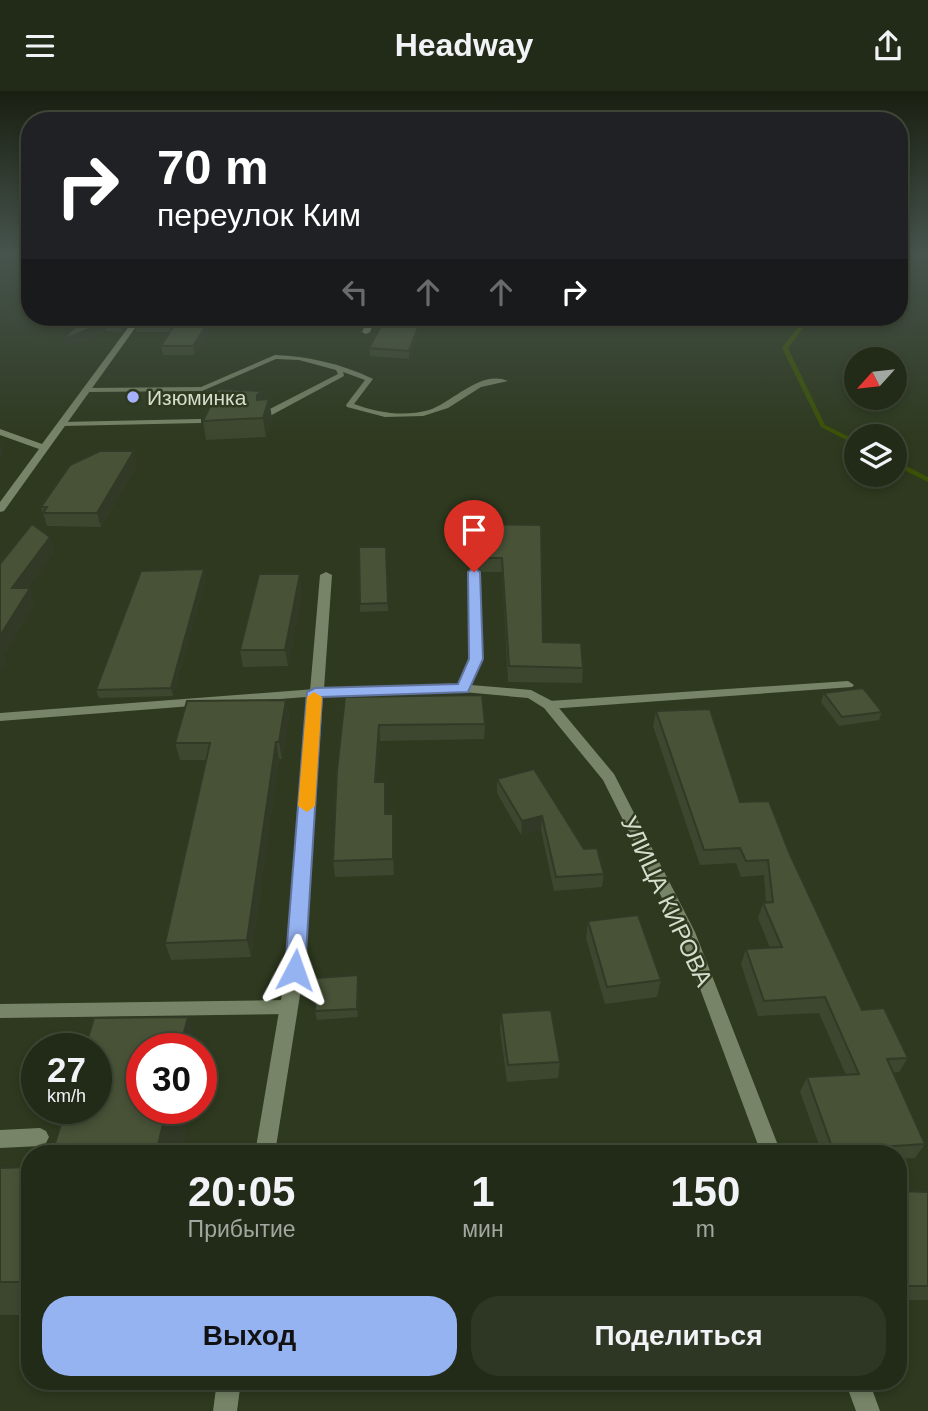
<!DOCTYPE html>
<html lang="ru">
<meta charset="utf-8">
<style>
body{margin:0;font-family:Helvetica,sans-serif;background:#2e3724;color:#f1f3f6;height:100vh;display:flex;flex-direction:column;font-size:26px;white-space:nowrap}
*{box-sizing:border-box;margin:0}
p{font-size:23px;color:#a2a7a1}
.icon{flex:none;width:38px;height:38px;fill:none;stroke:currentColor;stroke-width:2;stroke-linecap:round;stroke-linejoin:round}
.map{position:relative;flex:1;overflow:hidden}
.panel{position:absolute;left:21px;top:1054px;width:886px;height:245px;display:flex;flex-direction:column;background:#222b17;border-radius:28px;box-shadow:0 4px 10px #0003,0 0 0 2px #3f4736}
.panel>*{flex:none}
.top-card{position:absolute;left:21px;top:21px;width:887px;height:214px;border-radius:28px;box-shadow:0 4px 10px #0003,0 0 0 2px #3f4736;background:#202124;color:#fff;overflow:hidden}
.needle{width:46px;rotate:243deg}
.tools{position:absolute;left:844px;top:256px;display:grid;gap:14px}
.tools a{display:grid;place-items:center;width:63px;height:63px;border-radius:50%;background:#222b17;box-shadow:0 4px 10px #0003,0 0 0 2px #3f4736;font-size:35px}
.speed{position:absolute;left:21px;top:942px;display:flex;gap:14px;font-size:35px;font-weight:700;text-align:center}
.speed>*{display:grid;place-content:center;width:91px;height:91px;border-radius:50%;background:#222b17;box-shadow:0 4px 10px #0003,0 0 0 2px #3f4736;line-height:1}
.speed small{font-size:18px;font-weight:400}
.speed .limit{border:10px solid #d22;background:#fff;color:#111}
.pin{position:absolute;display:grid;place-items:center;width:60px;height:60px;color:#fff;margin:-72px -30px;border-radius:50% 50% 50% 0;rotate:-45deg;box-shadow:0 0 7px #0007}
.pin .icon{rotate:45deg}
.me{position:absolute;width:77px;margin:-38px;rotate:4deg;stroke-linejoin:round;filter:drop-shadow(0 0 5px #0008)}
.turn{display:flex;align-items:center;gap:24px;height:147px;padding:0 21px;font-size:32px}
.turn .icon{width:91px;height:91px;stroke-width:2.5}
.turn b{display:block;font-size:49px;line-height:60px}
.lanes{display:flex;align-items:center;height:66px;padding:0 21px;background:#0003;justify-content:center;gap:35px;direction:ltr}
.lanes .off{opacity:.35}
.eta{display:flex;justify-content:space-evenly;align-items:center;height:119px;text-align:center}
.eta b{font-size:42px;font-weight:700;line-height:49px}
.primary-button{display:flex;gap:14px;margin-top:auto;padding:14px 21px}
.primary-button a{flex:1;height:80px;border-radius:28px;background:#95b2f1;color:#111;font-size:28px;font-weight:700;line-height:80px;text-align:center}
.primary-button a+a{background:#2e3724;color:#f1f3f6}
header{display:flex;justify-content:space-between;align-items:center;height:91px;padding:0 21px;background:#222b17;font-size:32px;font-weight:700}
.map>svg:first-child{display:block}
</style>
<header><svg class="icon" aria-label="menu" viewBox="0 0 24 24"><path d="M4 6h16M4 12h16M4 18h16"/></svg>Headway<svg class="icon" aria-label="share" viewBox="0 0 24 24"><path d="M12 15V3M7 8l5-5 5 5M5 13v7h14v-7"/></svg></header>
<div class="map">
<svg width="928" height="1320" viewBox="0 0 928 1320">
<rect width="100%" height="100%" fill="#2e391f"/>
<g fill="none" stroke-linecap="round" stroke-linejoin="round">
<!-- stream -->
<g fill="#3b5206" fill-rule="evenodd">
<path d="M814 226H820L807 232 788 257 825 334 856 349V354L821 336 782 257 803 230Z"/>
<path d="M894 369 928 386V391L894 374Z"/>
</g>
<!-- service -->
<g fill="#778467" fill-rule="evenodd">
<path d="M275 264C307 265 342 273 371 287L373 288 354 313C378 322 405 326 429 319 453 311 481 278 508 290L481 296 448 317 423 325 385 326 347 316 346 314 365 289 343 281 344 285 268 326H262V322L338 283 336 279 299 269 276 268 202 300 86 301 82 299 86 297 201 296Z"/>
<path d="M198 328H201V332L62 335 58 333 62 331Z"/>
<path d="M848 590 854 594 852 596 549 618 543 614 549 610Z"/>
<path d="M315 598 319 599 321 602 319 605 0 630V622Z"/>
<path d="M289 909 295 911 297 916 295 921 289 923 0 927V913Z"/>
<path d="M40 1037 46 1040 49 1046 46 1052 40 1055 0 1057V1039Z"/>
</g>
<!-- minor -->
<g fill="#778467" fill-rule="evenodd">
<path d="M136 226H143L4 420 0 421V411L39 358 0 344V338L42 353Z"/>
<path d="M369 226H376L370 241 366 243 362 241Z"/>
<path d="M474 478 480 481 482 568 471 594 531 599 554 611 614 683 695 841 781 1062H761L679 841 603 689 544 617 528 607 463 601 323 606 304 879 275 1062H255L286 879 320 484 326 481 332 484 324 598 458 593 470 568 468 481Z"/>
<path d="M217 1290H241L237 1320H213Z"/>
<path d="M845 1290H869L880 1320H856Z"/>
</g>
</g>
<!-- wall -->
<g fill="#3d472f">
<path d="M84 226H133L122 241 106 240 66 256Z"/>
<path d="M139 226H218L194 264H163L161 255 170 241H136L134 233Z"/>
<path d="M425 226 409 268 370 265 369 257Z"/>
<path d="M263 309 272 327 266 346 206 349 203 330Z"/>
<path d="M138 373 101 436 47 435 41 416Z"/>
<path d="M541 434 543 551 583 577 582 592 508 591 502 481H483L472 476V462Z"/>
<path d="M386 456 388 520 360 521V513Z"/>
<path d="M204 478 206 486 173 605 99 607 96 599Z"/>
<path d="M302 499 288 575 243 576 240 559Z"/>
<path d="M824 602 882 621 879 629 839 635 821 611Z"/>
<path d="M345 606 485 633 484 648 380 650 377 691H385L386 723 394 739V784L335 786 333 770Z"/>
<path d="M286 609 289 626 282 668H279L251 866 171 869 165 852 206 669H180L175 652Z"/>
<path d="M656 620 740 711 789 761 862 919 908 967 899 981 893 982 925 1053 915 1067 898 1068V1062H822L800 1001 807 986 846 984 819 922 758 925 741 873 746 858 770 857 758 827 763 812H766L764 784 741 786 736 772 700 774 653 635Z"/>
<path d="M497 688 584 758 604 783 602 796 554 800 541 739 521 744 497 702Z"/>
<path d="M588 830 661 889 657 906 605 913 586 847Z"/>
<path d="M358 884 359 893 358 926 317 929 315 920Z"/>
<path d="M501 922 560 971 558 987 507 991 500 939Z"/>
<path d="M30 1076V1224H0V1077Z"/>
<path d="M900 1100 928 1101V1209H898V1103Z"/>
</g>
<!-- shaded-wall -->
<g fill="#323926">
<path d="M125 226H133L122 241 120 233Z"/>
<path d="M212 226H218L194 264 193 255Z"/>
<path d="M422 226H425L409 268V260Z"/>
<path d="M104 232 106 240 66 256 64 248Z"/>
<path d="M262 300 264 318 259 322 257 304Z"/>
<path d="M269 308 272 327 266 346 263 327Z"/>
<path d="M0 350 4 362 0 367Z"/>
<path d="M134 360 138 373 101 436 97 422Z"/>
<path d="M50 446 55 461 18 512 12 497Z"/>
<path d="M204 478 206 486 173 605 171 597Z"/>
<path d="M300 483 302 499 288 575 285 559Z"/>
<path d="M30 497 35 512 4 565 7 572 0 582V545Z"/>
<path d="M286 609 289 626 282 668 279 651Z"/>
<path d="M379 634 380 650 376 707 375 691Z"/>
<path d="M276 651 279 668 251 866 247 849Z"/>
<path d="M385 691 386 707V739L385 723Z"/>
<path d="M393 723 394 739V784L393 768Z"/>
<path d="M542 725 541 739 521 744 522 730Z"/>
<path d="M358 884 359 893 358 926 357 918Z"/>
<path d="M188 926 198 957H180Z"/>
<path d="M167 1017H190L181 1062H156Z"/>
</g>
<!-- building -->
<g fill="#475237" stroke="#323926" stroke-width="2">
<path d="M84 226H125L120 233 104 232 64 248Z"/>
<path d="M139 226H212L193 255H161L175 233H134Z"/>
<path d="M386 226H422L409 260 369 257Z"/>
<path d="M218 298 262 300 257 304V309L269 308 263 327 203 330Z"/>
<path d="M100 360H134L97 422H43L47 416H41L70 374Z"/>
<path d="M32 433 50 446 12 497H30L0 545V473Z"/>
<path d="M473 433 541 434 543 551 581 552 583 577 509 575 502 467H483L472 462Z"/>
<path d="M359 456H386L388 512 360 513Z"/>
<path d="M204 478 171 597 96 599 141 480Z"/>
<path d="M259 483H300L285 559H240Z"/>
<path d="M863 597 882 621 842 626 824 602Z"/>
<path d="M482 604 485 633 379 634 375 691H385V723H393V768L333 770 337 679 345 606Z"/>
<path d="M286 609 279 651H276L247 849 165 852 210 652H175L187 610Z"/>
<path d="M710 618 740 711 769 710 789 761 862 919 884 917 908 967 887 968 925 1053 833 1059 807 986 859 983 825 906 764 910 746 858 782 856 763 812 773 811 768 769 746 770 740 757 704 759 656 620Z"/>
<path d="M534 678 584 758 597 757 604 783 556 786 542 725 522 730 497 688Z"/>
<path d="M638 824 661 889 607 896 588 830Z"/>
<path d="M358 884 357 918 315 920 316 887Z"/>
<path d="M551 919 560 971 508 974 501 922Z"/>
<path d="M188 926 180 957H142V1017H167L156 1062H52L66 1017H96V957H85L94 927Z"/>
<path d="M395 1054V1062H299V1061Z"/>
<path d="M30 1076V1191H0V1077Z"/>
<path d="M900 1100 928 1101V1195H906L898 1168V1111H903Z"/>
</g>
<!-- sky -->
<linearGradient id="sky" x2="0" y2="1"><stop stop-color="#191f11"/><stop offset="0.47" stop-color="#46544d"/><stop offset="1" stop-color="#46544d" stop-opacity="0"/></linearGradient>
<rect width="928" height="346" fill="url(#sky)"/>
<!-- route -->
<path fill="#95b2f1" stroke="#61749d" stroke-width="2" d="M474 477 480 481 483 568 468 601 322 606 305 879 302 885 295 888 288 885 285 879 307 601 315 597 458 593 469 568 468 481Z"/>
<!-- slow -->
<path fill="#f59e0b" d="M314 601 322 606 315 715 307 721 298 715 307 606Z"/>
<!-- markers -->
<circle fill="#a5b1fc" stroke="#2e391f" stroke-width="2.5" cx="133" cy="306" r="7"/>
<g text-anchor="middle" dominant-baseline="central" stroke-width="5" stroke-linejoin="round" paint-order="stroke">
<!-- far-poi labels -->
<g font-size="21" fill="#d6ddcd" stroke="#2e391f" text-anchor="start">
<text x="147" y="306">Изюминка</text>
</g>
<!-- street labels -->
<g font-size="24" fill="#d6ddcd" stroke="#2e391f">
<text transform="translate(667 810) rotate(65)">УЛИЦА КИРОВА</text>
</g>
</g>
</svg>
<div class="tools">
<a><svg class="needle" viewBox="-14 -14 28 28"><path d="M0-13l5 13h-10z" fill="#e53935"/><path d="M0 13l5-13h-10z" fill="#a2a7a1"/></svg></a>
<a><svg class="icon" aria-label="layers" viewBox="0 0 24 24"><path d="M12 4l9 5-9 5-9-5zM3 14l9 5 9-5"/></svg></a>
</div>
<div class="speed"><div>27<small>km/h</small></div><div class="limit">30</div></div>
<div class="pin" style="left:474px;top:481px;background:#d93025"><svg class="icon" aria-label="arrive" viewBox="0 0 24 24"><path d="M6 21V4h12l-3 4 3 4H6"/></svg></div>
<svg class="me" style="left:295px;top:879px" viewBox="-20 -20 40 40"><path d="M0-17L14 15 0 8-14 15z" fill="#95b2f1" stroke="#fff" stroke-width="4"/></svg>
<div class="top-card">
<div class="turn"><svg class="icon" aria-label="right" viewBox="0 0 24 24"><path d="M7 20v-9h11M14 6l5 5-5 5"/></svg><div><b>70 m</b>переулок Ким</div></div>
<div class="lanes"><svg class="icon off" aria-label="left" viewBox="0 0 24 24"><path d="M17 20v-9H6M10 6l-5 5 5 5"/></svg><svg class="icon off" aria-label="ahead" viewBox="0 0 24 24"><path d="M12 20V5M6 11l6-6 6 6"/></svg><svg class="icon off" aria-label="ahead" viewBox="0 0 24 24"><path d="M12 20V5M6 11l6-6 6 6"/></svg><svg class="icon" aria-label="right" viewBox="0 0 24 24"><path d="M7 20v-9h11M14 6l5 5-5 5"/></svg></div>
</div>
<section class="panel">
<div class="eta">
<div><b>20:05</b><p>Прибытие</p></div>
<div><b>1</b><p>мин</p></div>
<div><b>150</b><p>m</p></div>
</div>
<div class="primary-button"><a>Выход</a><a>Поделиться</a></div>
</section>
</div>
